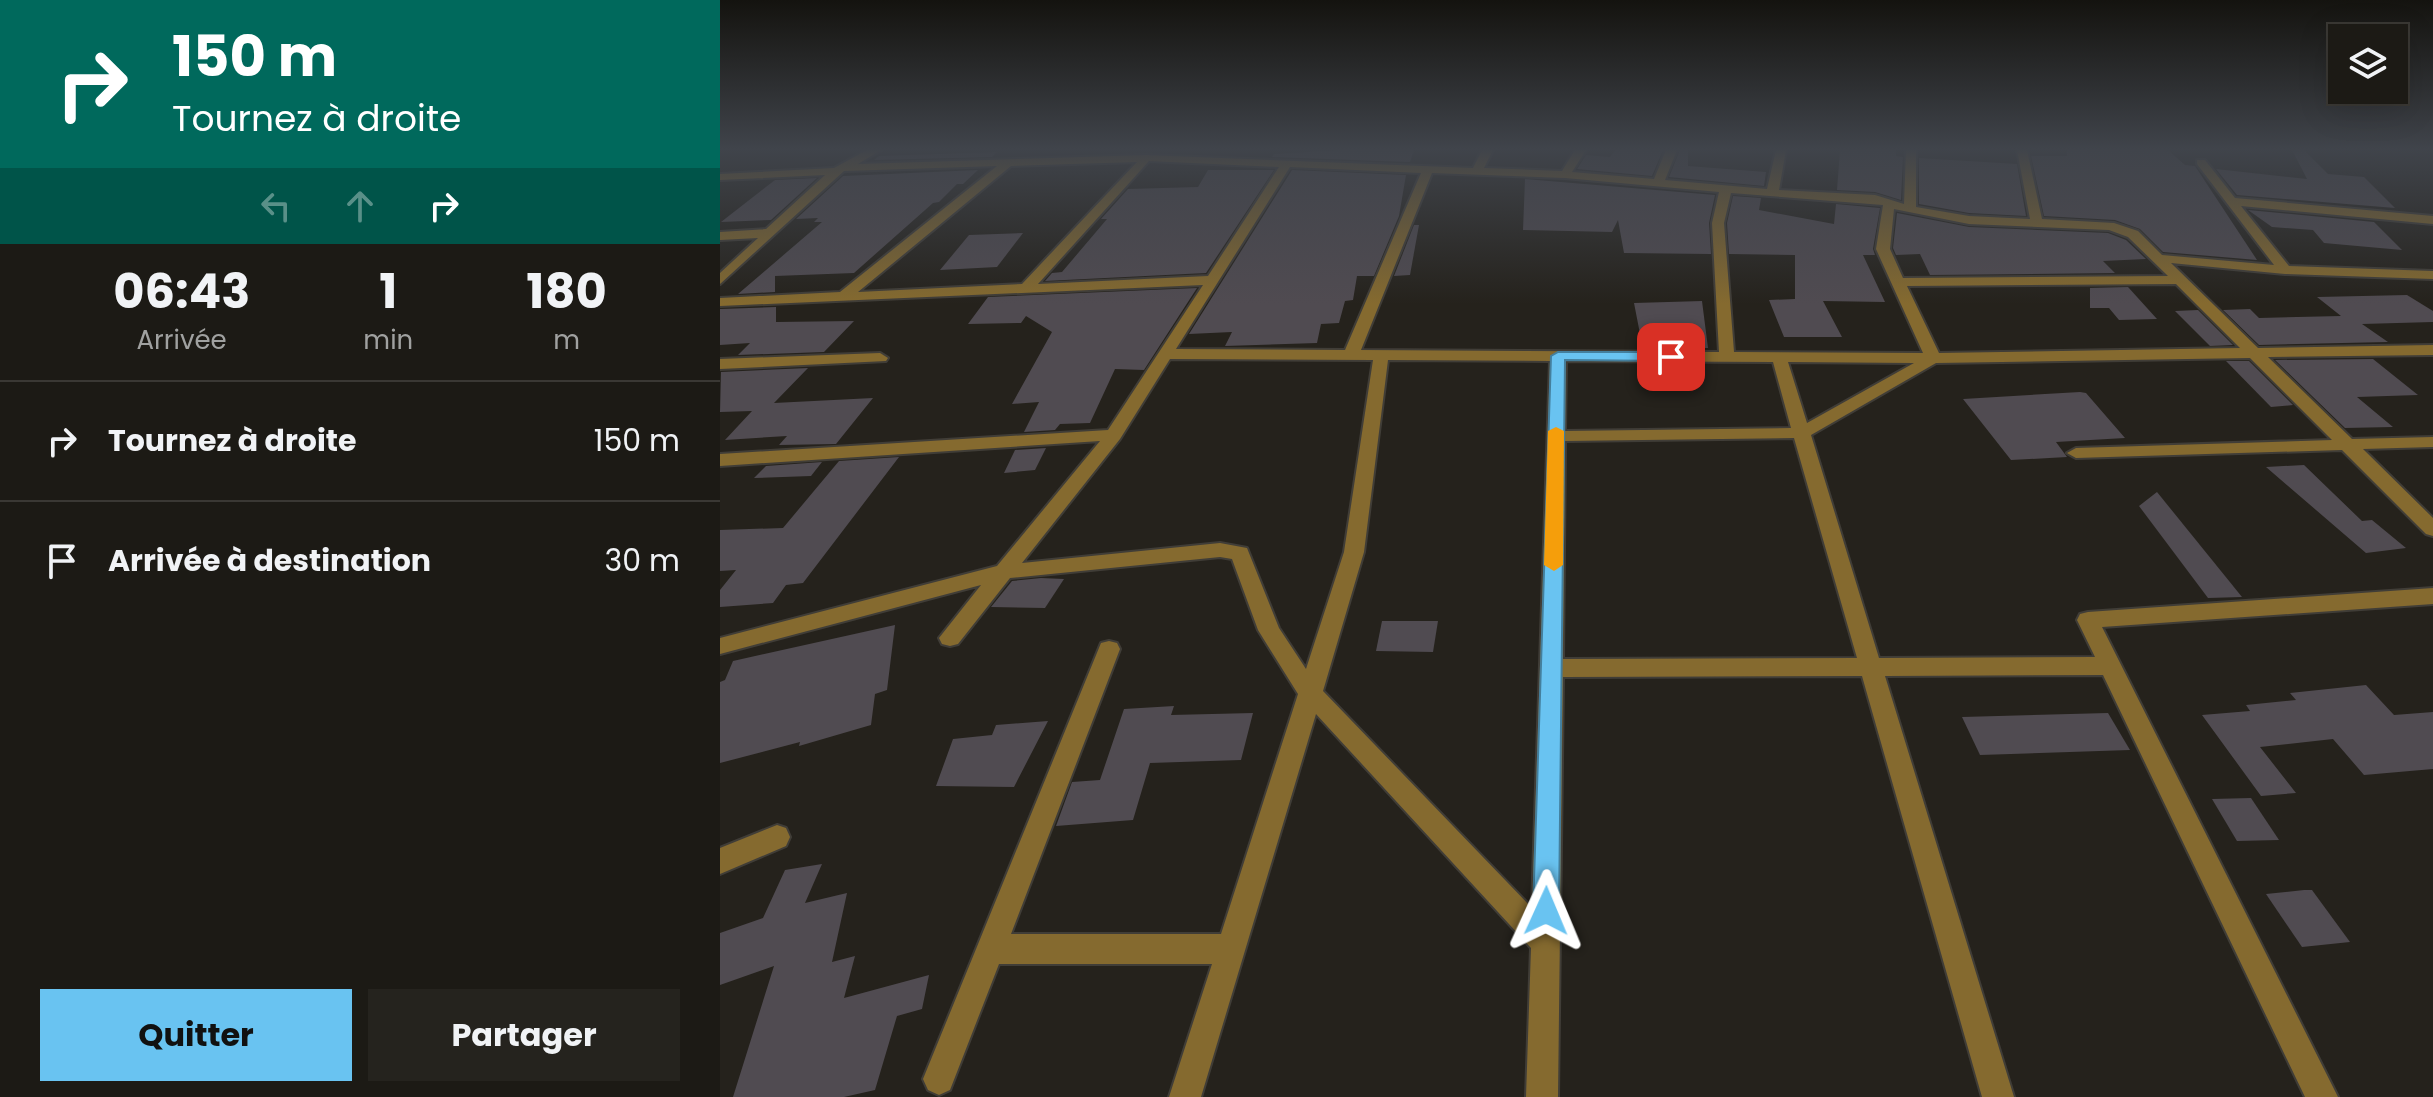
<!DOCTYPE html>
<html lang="fr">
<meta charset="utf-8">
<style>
body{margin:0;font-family:Poppins,sans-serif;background:#25231e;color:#f1f3f6;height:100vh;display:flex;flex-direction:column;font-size:30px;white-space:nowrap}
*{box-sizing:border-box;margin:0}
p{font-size:26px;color:#a0a1a0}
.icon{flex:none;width:44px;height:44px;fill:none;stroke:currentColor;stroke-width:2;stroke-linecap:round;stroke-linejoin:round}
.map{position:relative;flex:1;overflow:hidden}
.panel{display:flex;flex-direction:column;background:#1c1a15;width:720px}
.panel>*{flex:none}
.top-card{background:#00695c;color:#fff;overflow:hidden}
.fabs{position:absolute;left:1608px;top:24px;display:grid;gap:16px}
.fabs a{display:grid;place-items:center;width:80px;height:80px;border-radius:0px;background:#1c1a15;box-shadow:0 8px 32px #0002,0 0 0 2px #3a3834;font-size:40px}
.pin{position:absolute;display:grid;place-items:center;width:68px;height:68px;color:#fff;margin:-34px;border-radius:16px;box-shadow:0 4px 12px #0006}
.me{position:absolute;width:88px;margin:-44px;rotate:1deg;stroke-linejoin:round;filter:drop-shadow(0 0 6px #0008)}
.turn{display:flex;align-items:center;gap:28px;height:168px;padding:0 40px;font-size:36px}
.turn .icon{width:104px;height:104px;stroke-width:2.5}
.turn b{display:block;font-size:56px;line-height:68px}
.lanes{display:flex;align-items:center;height:76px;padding:0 40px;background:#0003;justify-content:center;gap:40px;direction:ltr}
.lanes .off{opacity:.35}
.eta{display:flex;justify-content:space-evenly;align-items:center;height:136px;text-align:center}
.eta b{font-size:48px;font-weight:700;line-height:56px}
.action{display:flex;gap:16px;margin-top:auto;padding:16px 40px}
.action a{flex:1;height:92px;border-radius:0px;background:#69c3f1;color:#111;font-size:32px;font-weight:700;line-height:92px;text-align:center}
.action a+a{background:#25231e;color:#f1f3f6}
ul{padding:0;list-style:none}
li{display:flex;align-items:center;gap:24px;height:120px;padding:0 40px;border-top:2px solid #3a3834}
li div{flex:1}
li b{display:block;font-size:30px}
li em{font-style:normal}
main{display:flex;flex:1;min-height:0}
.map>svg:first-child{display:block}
</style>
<main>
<section class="panel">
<div class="top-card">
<div class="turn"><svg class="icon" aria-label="right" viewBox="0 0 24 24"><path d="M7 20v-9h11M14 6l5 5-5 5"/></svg><div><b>150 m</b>Tournez à droite</div></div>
<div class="lanes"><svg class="icon off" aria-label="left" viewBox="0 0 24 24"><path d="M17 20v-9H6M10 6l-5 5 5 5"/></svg><svg class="icon off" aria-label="ahead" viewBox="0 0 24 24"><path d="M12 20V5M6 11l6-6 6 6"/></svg><svg class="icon" aria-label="right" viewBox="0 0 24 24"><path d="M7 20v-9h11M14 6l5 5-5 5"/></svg></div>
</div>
<div class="eta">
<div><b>06:43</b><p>Arrivée</p></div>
<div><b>1</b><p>min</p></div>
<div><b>180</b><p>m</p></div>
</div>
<ul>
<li><svg class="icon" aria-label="right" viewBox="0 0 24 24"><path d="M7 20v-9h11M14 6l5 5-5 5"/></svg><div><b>Tournez à droite</b></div><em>150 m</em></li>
<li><svg class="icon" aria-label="arrive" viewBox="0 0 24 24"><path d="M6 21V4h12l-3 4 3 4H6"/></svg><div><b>Arrivée à destination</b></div><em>30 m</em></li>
</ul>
<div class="action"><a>Quitter</a><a>Partager</a></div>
</section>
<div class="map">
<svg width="1713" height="1097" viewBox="0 0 1713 1097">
<rect width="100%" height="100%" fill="#25221c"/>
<!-- building -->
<g fill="#504b51">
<path d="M622 150H694L690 162 552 157 554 154Z"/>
<path d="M895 150H943L932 176 857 169 866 155 890 157Z"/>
<path d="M960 150H968V166L1046 172 1044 186 949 177Z"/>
<path d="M1120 150H1176V156L1183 157 1181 200 1155 192 1117 190Z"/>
<path d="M1347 150H1448L1465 165 1475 166 1537 260 1443 252 1420 229 1395 220 1324 216 1311 156H1347Z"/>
<path d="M1572 150H1584L1608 174 1644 177 1675 208 1517 195 1496 169 1587 179Z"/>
<path d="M277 152 272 157 154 160 159 156Z"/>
<path d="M1199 158 1297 164 1306 216 1249 213 1199 204Z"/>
<path d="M258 170 243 184H237L219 202 213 203 134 273 55 276V292L18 294 102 222H94L98 218 76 219 123 176Z"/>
<path d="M488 170H554L486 273 325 281 332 273 342 272 387 219H381L408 189 478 187Z"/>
<path d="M572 170 686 175 679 216 654 276H637L633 300 625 301 619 323 601 324 597 343 505 346 512 332 469 334Z"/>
<path d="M97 178 51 220 1 222 55 180Z"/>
<path d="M805 179 995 195 989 223 991 254 904 253 898 220 892 232 803 230Z"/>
<path d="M1013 196 1041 198 1039 210 1114 224 1116 204 1160 208 1153 249 1155 255H1143L1165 302 1103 301 1122 337H1064L1049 300 1075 299V255L1009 254 1007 223Z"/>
<path d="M1528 210 1654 222 1682 250 1604 243 1593 230 1552 227Z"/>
<path d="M1177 213 1249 227 1388 233 1406 240 1426 259 1383 261 1395 273 1210 275 1200 254 1176 255 1173 248Z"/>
<path d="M694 225H699L690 275 674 276Z"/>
<path d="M303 233 277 267 220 270 249 235Z"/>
<path d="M1408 287 1437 319 1399 320 1389 308H1370V288Z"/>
<path d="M477 288 424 370 395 369 370 423 340 424 335 430 304 432 319 402 292 404 332 332 306 316 301 323 248 324 268 297Z"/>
<path d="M1687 295 1713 311V322L1642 324 1668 342 1539 345 1503 310 1530 309 1539 318 1621 316 1597 297Z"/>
<path d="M982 301 988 348H959L957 337 921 339 914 303Z"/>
<path d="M56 307V322L134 321 104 352 18 355 30 343 0 345V309Z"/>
<path d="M1478 310 1513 345 1490 346 1455 311Z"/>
<path d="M1653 359 1698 395 1637 397 1673 427 1625 428 1555 360Z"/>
<path d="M1506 361H1529L1573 405 1551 407Z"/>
<path d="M88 368 54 403 153 398 116 444 59 445 67 436 5 440 32 411 0 412 1 372Z"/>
<path d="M1360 392 1366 393 1405 438 1336 442 1347 457 1291 460 1243 399Z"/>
<path d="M326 448 315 470 284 473 295 450Z"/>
<path d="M179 457 83 583 66 585 53 603 0 607V590L16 570 0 571V530L63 528 119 461Z"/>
<path d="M102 462 91 476 34 478 46 466Z"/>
<path d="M1584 465 1642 521 1652 520 1686 548 1646 553 1546 467Z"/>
<path d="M1437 492 1522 597 1488 598 1419 506Z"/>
<path d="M321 578 344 579 325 608 271 607 292 581Z"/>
<path d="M662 621H718L713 652 656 651Z"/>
<path d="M175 625 167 690 155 694 151 725 79 746 80 742 0 763V682L5 680 13 661Z"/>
<path d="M1646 685 1674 715 1713 712V769L1644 775 1613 739 1540 747 1576 793 1541 796 1482 715 1530 711 1526 705 1576 700 1570 693Z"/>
<path d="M454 706 451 715 533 713 521 760 430 763 413 820 336 826 352 782 380 780 404 709Z"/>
<path d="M1388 713 1410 750 1260 755 1242 717Z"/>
<path d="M328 721 294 787 216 786 233 739 272 735 276 725Z"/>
<path d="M1531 798 1559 840 1517 841 1492 799Z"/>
<path d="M102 864 85 903 127 893 112 962 135 956 124 998 209 975 202 1009 177 1016 155 1090 124 1097H13L54 966 0 985V933L43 918 65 870Z"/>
<path d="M1584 890H1592L1630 942 1582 947 1546 894Z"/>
</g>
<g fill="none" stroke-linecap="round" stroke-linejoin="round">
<!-- minor casing -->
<g stroke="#403d37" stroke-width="4">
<g id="minor">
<path d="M147 150H161L138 164 426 155 753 168 762 150H773L764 168 842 171 855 150H866L852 172 934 179 946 150H957L945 180 1047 189 1056 150H1066L1059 190 1155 195 1184 204 1186 150H1196V207L1249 216 1310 219 1297 150H1307L1322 219 1394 223 1418 231 1442 255 1554 265 1477 164V160H1485L1515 198 1713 216V224L1521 206 1569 266 1713 271V279L1565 274 1451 263 1538 348 1713 345V355L1548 357 1632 439 1713 437V447L1643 449 1713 518V536L1706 534 1622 450 1356 458 1347 453 1356 448 1612 440 1530 358 1216 363 1091 435 1159 658 1375 657 1357 620 1360 614 1368 612 1713 588V604L1382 627 1618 1097H1585L1383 675 1165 676 1294 1097H1262L1142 676 843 677 838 1097H806L811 948 596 714 481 1097H449L492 964H279L230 1090 219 1095 208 1090 203 1079 381 643 389 641 397 643 400 649 291 934H501L578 694 538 630 512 559 500 557 290 578 238 644 230 646 222 644 219 638 261 585 0 654V638L277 566 380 441 0 466V454L388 430 483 285 0 306V298L120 292 277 166 124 171 0 284V273L38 238 0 240V232L46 229 105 175 0 180V174L114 168ZM429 161 559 167 488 276 318 284ZM417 162 302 284 138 292 291 166ZM570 167 701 173 625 350 456 349ZM712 173 845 178 999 192 992 223 999 352 641 350ZM1011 193 1163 205 1156 249 1203 353 1014 352 1004 223ZM1174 209 1249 224 1389 230 1408 237 1448 276 1183 278 1170 249ZM1456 284 1520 348 1219 353 1187 286ZM450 359 653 360 624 552 586 669 559 628 527 548 500 543 302 563 400 439ZM668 360 830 361 812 908 603 691 644 552ZM846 361 1053 362 1071 428 845 431ZM1068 362 1194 363 1087 423ZM1074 438 1137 658 843 659 845 441Z"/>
<path d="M160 353 168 358 166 361 0 369V359Z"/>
<path d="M57 825 66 828 70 837 66 846 0 874V848Z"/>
</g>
</g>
<!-- minor -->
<use href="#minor" fill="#856a2f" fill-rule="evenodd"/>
</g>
<!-- sky -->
<linearGradient id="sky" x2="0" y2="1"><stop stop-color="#14130f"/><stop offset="0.49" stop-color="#40444b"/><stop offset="1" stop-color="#40444b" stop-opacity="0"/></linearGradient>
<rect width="1713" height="304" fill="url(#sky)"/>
<!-- route -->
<path fill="#69c3f1" stroke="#447f9d" stroke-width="2" d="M838 352H951L958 357 951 361 845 360 839 911 835 920 826 924 817 920 813 911 831 356Z"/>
<!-- slow -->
<path fill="#f59e0b" d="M836 427 844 431 843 565 834 571 824 565 828 431Z"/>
</svg>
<div class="fabs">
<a><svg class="icon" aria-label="layers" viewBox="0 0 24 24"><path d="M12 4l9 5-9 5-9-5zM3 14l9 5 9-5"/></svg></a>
</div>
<div class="pin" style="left:951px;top:357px;background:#d93025"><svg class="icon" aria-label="arrive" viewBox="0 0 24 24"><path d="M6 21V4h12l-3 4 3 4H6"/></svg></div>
<svg class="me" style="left:826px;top:911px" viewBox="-20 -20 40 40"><path d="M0-17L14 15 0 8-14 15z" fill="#69c3f1" stroke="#fff" stroke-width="4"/></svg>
</div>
</main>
